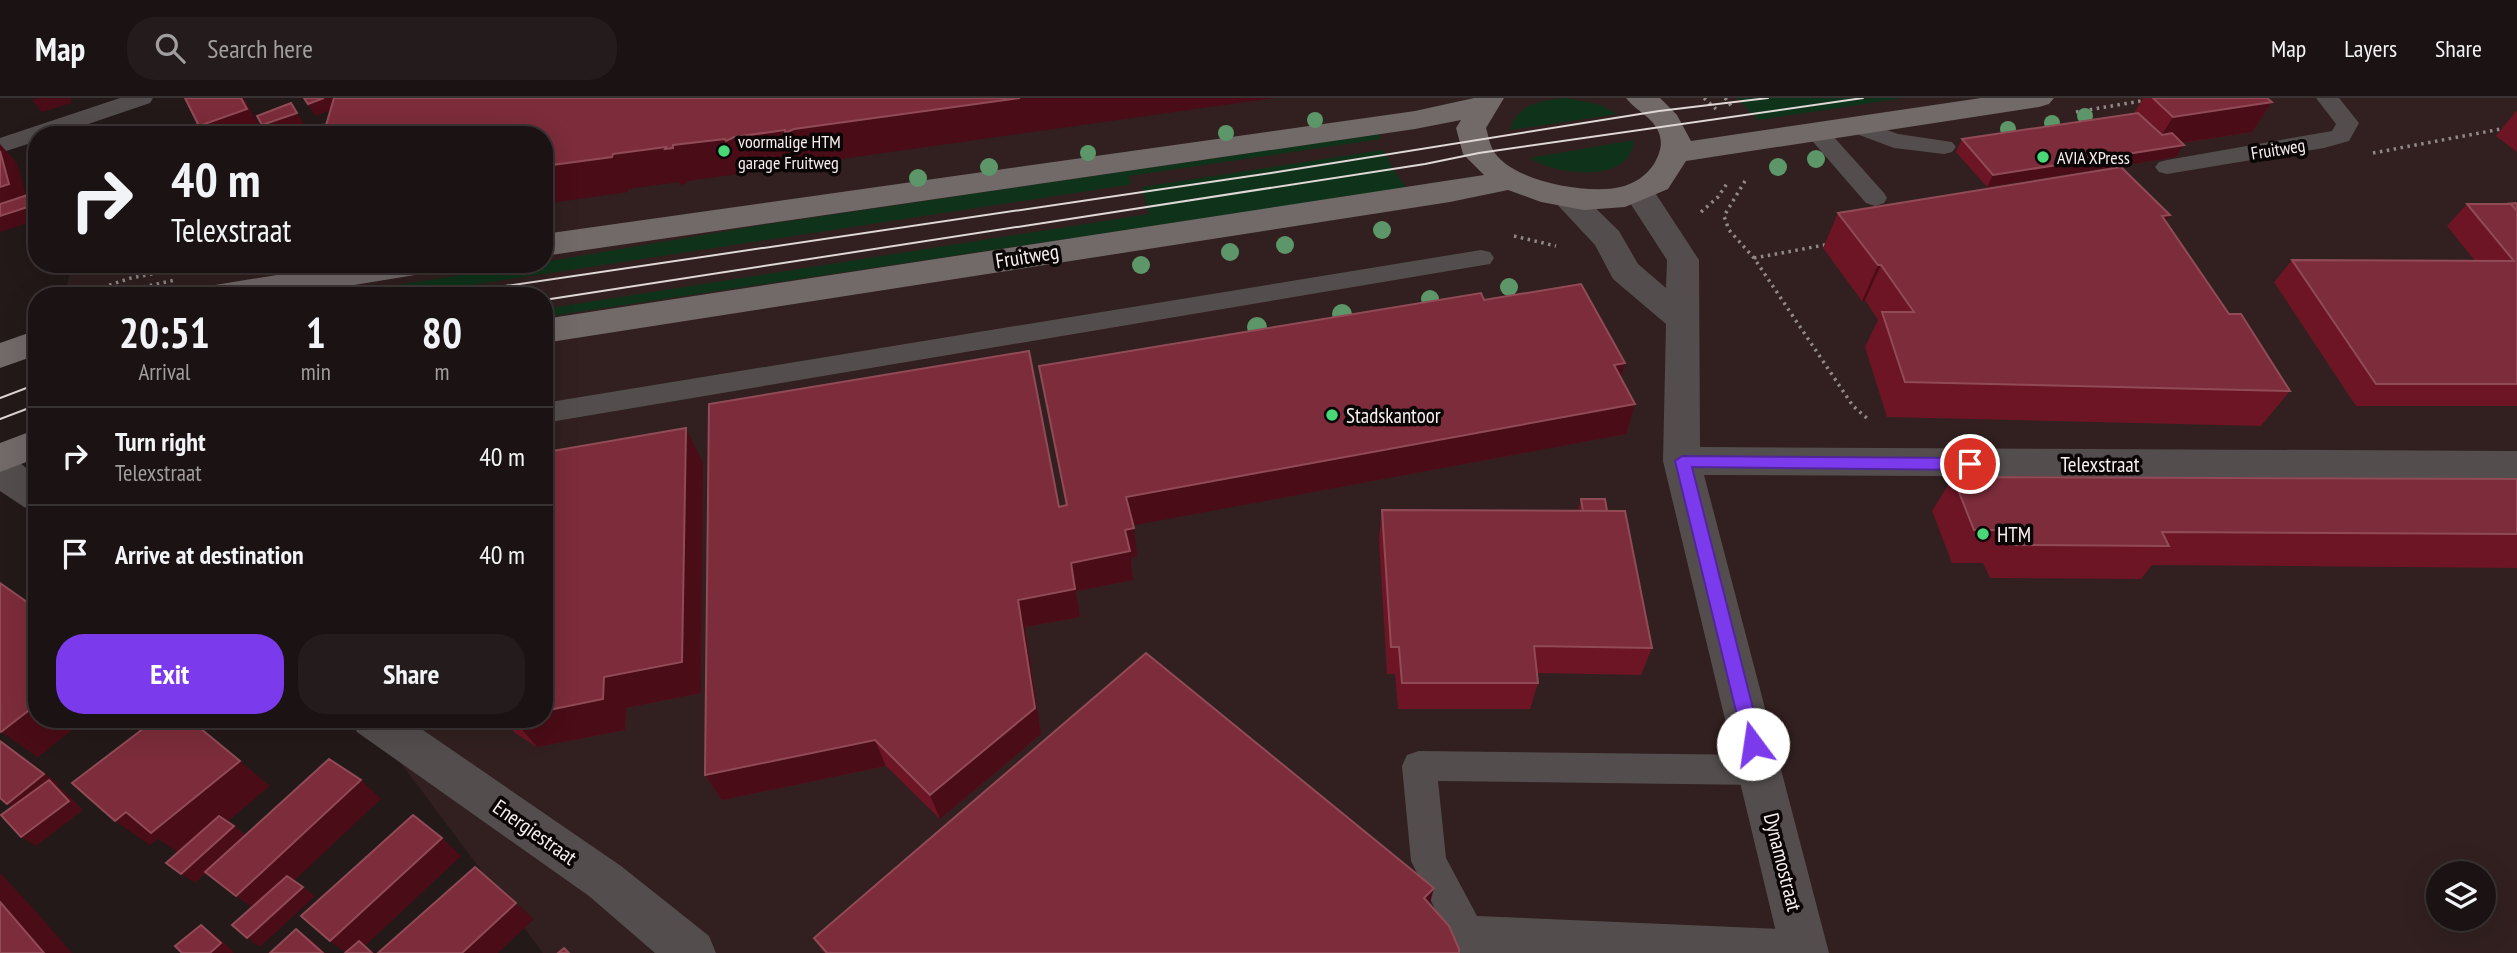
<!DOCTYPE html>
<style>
body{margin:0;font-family:"PT Sans Narrow",sans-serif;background:#241c1c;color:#f1f3f6;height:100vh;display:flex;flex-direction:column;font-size:26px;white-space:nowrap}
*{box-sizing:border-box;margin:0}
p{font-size:23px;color:#a09ea0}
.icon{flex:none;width:38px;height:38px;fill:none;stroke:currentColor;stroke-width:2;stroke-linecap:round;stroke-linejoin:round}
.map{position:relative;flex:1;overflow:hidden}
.panel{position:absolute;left:28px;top:189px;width:525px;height:441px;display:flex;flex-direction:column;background:#1b1313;border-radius:28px;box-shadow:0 7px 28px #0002,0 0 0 2px #393233}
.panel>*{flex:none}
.top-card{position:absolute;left:28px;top:28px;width:525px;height:147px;border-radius:28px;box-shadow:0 7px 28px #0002,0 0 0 2px #393233;background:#1b1313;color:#f1f3f6;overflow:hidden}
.buttons{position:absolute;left:2426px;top:763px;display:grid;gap:14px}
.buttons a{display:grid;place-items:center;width:70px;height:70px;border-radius:50%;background:#1b1313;box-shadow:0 7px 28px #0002,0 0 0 2px #393233;font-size:35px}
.pin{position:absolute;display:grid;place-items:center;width:60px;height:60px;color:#fff;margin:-30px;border:4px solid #fff;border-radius:50%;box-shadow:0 2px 7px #0007}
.me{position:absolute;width:77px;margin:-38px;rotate:346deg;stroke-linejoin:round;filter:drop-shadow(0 0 5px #0008)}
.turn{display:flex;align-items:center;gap:24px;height:147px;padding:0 28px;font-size:32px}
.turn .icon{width:91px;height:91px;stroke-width:2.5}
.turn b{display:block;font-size:49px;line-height:60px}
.eta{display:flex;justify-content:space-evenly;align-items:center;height:119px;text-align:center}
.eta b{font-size:42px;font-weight:800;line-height:49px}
.primary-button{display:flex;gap:14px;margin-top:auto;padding:14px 28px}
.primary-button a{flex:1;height:80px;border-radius:28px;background:#7c3aed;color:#fff;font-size:28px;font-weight:800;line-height:80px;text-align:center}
.primary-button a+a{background:#241c1c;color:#f1f3f6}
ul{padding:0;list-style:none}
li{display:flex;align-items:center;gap:21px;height:98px;padding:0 28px;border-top:2px solid #393233}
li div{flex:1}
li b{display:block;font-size:26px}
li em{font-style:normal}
header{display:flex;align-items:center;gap:42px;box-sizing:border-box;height:98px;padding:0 35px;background:#1b1313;border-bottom:2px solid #393233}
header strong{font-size:33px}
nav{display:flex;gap:38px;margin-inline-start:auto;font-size:24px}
.search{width:490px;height:63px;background:#241c1c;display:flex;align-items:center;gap:18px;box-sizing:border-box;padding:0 24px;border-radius:28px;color:#a09ea0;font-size:26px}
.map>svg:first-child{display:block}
</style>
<header>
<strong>Map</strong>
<div class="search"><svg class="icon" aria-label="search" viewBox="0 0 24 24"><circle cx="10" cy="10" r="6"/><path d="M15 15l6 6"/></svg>Search here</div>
<nav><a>Map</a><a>Layers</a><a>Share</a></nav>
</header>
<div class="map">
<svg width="2517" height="855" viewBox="0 0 2517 855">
<rect width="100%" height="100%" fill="#241919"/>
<!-- built -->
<path fill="#31201f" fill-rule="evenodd" d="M391 0H2517V855H543L368 621H544V198H63L73 166H544V37H290ZM2438 775H2483V821H2438Z"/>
<!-- green -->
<g fill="#0f331a">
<path d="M1566 0 1601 7 1617 16 1510 32C1517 6 1542 2 1566 0Z"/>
<path d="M1737 0H1904L1758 22Z"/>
<path d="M1379 36 1381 41 1129 78 1131 86 1127 87 399 198H330L528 166H544V164L769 126Z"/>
<path d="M1634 42C1631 87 1555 77 1530 60Z"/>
<path d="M1383 52 1396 76 1407 90 544 219V211L1149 116 1142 89Z"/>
</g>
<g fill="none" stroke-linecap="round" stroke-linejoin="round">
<!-- path -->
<g stroke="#918888" stroke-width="3.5" stroke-dasharray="2.5 4.5" stroke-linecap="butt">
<path d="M1704 0 1716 11"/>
<path d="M1725 0 1732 9"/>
<path d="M2076 14 2147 2"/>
<path d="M2373 55 2517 28"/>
<path d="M1745 83 1724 118 1729 132 1754 160 1853 308 1869 322"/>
<path d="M1701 114 1718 99 1728 84"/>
<path d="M1514 138 1556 148"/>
<path d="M1754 160 1830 146"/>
<path d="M76 198 131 180 183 170"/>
<path d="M102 198 175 182"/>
</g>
<!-- lane -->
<g fill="#534e4d" fill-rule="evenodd">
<path d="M120 0H153L150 5 56 37H37V43L0 55V40Z"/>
<path d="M2316 0H2339L2359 25 2349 43 2324 50 2167 76 2159 74 2155 69 2159 64 2167 62 2332 33 2336 26Z"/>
<path d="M1854 20 1898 36 1952 44 1956 49 1952 54 1944 56 1894 50 1846 32 1843 27 1846 22Z"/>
<path d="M1816 26 1824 28 1884 95 1887 100 1884 105 1875 108 1866 105 1808 38 1804 33 1808 28Z"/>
<path d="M1481 152 1490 154 1494 160 1490 166 544 325V305Z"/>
<path d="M1419 653 1760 657 1772 661 1777 672 1772 683 1760 687 1438 683 1446 760 1477 818 1804 832 1817 837 1822 850 1820 855H1457L1411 763 1402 668 1407 657Z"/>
</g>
<!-- street -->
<g fill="#534e4d" fill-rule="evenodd">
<path d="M1639 84 1650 87 1699 162 1700 349 2517 353V381L1704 377 1829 855H1781L1663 363 1666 226 1613 181 1595 147 1553 102 1558 95 1569 92 1580 95 1619 133 1638 166 1666 190 1667 162 1623 94 1628 87Z"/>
<path d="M0 355 13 359 37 379V414L24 409 0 393Z"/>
<path d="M351 621H407L621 768 709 838 716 855H655L589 798 357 634Z"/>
</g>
<!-- secondary -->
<g fill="#726969" fill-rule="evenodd">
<path d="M1474 0H1504L1486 30C1488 36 1489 44 1492 50 1507 83 1588 97 1620 89 1634 86 1646 78 1654 66 1660 55 1663 47 1659 35 1653 19 1636 13 1626 0H1660L1677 17 1691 43 1981 0H2054L2049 6 2039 9 1686 63 1668 91 1625 109 1584 112 1541 104 1508 92 1450 104 544 245V221L1484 77 1463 56 1456 30 1461 22 1415 31 544 158V136L1415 13Z"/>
<path d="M344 166H431L427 174 415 177 287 198H198L203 190 215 187Z"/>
<path d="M37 232V257L0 270V245Z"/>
<path d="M37 331V360L0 374V345Z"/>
</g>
<!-- tram -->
<g stroke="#e0d7d7" stroke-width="2">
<path d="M438 198 1271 75 1659 13 1768 0"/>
<path d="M544 202 1425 66 1479 55 1863 0"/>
<path d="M0 300 37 286"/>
<path d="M0 321 37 307"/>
</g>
</g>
<!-- trees -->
<g fill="#5d9668">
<circle cx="2085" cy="18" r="8"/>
<circle cx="1315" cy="22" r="8"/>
<circle cx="2052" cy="25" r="8"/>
<circle cx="2008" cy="31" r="8"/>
<circle cx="1226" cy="35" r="8"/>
<circle cx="1088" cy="55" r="8"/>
<circle cx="1816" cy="61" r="9"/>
<circle cx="989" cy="69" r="9"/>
<circle cx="1778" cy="69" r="9"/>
<circle cx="918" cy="80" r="9"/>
<circle cx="1382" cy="132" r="9"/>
<circle cx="1285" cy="147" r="9"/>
<circle cx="1230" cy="154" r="9"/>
<circle cx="1141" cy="167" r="9"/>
<circle cx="1509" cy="189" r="9"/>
<circle cx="1430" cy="201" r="9"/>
<circle cx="1342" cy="216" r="10"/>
<circle cx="1257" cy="229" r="10"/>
</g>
<!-- wall -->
<g fill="#6d1524">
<path d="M2143 0H2267L2272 4 2252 34 2182 45 2176 59 1987 89 1956 54 1962 41 2134 15Z"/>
<path d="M2517 12V54L2496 38Z"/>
<path d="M2467 106 2517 107V308H2356L2274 184 2292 162 2475 163 2447 128Z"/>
<path d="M1838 115 2170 117 2165 123 2229 216 2290 293 2261 328 1887 319 1865 249 1878 222 1865 202 1862 203 1823 150Z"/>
<path d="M1484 202 1621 280 1635 306 1626 336 1133 427 1137 458 1131 460 1133 482 1076 493 1080 519 1025 529 1041 636 940 721 886 668 722 702 705 677 1059 409 1066 407 1039 268Z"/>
<path d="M703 365 701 595 626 610 625 632 537 649 515 635 504 621H544Z"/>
<path d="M1953 379 2517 381V470L2152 467 2141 481 1990 480 1983 465H1952L1932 413Z"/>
<path d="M1581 401 1607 413 1652 550 1641 577 1537 575 1538 585 1530 611H1398L1395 576H1387L1379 441 1382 412 1578 413Z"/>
<path d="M1430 806 1459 855H824L814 840Z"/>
</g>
<!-- shaded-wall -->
<g fill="#4a0c17">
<path d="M39 0H70L72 5 42 14 32 2Z"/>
<path d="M241 0H244L262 33 252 37H205L199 28Z"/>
<path d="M324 0H351L353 4 315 18 308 6Z"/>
<path d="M1020 0H1273L806 66 797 70 796 68 747 75 739 78 738 76 688 83 687 85 680 87 679 84 628 91V94L544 106V68L613 56Z"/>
<path d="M2272 4 2252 34 2154 49 2173 19Z"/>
<path d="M297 15 305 27 276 37H269L262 27Z"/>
<path d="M0 46 17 65 29 108 0 118Z"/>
<path d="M2184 47 2176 59 1987 89 1993 77Z"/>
<path d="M37 106V122L0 134V118Z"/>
<path d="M2170 117 2147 152 2162 118Z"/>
<path d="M1878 167H1881L1865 202 1862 203Z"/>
<path d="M1625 265 1617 294 1614 267Z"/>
<path d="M1635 306 1626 336 1130 428 1126 399Z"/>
<path d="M686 330 703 365 701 595 626 610 625 632 537 649 513 621H544V613L604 579Z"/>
<path d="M1134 430 1137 458 1131 460 1133 482 1076 493 1080 519 1025 529 1041 636 940 721 930 697 1018 502 1071 465 1125 432Z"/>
<path d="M37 606V621H86L38 659 1 634Z"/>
<path d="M0 642 59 686 57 688 63 692 83 712 36 748 21 739 23 716 7 706Z"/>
<path d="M875 642 886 668 722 702 705 677Z"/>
<path d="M240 663 270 688 185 759 158 741 150 747 115 723 126 714Z"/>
<path d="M361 682 381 701 260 815 236 798Z"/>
<path d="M234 728 247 738 195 785 181 776Z"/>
<path d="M442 740 461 758 365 848 374 855H346L330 843Z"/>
<path d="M0 775 32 809 72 855H44L0 804Z"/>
<path d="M303 789 315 798 260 849 247 840Z"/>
<path d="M1434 790 1428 813 1424 800Z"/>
<path d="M516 805 534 821 498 855H462Z"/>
<path d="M201 827 214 836 234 854 233 855H210Z"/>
<path d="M296 831 309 840 326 855H323Z"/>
</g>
<!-- building -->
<g fill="#7c2c3a" stroke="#904b57" stroke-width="2">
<path d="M185 0H241L247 11 199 28Z"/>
<path d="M304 0H324L308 6Z"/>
<path d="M334 0H1020L794 31 785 35V32L734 39 726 43 725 41 673 47V50L665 51 666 49 613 56 612 59 544 68V37H300L324 34Z"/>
<path d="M2153 0H2267L2272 4 2173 19Z"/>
<path d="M291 5 297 15 262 27 257 18Z"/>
<path d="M2138 15 2162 37 2172 35 2184 47 1993 77 1962 41Z"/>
<path d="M79 29 82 37H56Z"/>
<path d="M0 53 9 86 0 89Z"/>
<path d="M2121 69 2170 117 2162 118 2229 216H2241L2290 293 1905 284 1882 214H1914L1881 167H1878L1838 115Z"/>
<path d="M37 94V106L0 118V106Z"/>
<path d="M2516 105 2517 107V113L2511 106H2505Z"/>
<path d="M2467 106H2511L2517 113V286H2376L2292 162 2514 163Z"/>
<path d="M1581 186 1625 265 1614 267 1635 306 1126 399 1134 430 1125 432 1130 453 1071 465 1075 491 1018 502 1035 610 930 697 875 642 705 677 709 306 1029 253 1059 409 1067 407 1039 268 1481 195 1484 202Z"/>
<path d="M686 330 682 564 604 579 603 601 544 613V361L551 360 552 353Z"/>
<path d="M1953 379 2517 381V436L2162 434 2169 448 2013 447 2006 432H1974Z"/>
<path d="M1581 401H1605L1607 413H1583Z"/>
<path d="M1382 412 1625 413 1652 550 1534 548 1538 585H1402L1399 549H1391Z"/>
<path d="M0 485 37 511V606L1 634 0 633Z"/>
<path d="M1146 555 1434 790 1424 800 1449 828 1459 851V855H827L814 840Z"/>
<path d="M156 621H189L240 663 151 735 126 714 115 723 72 685Z"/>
<path d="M0 643 44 676 7 706 0 700Z"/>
<path d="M329 661 361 682 236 798 205 774Z"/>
<path d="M49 682 69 703 21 739 1 717Z"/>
<path d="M413 717 442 740 330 843 301 818Z"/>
<path d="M219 718 234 728 181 776 166 765Z"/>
<path d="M475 769 516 805 462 855H378Z"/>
<path d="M287 778 303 789 247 840 232 827Z"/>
<path d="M0 804 44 855H0Z"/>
<path d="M201 827 221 845 210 855H182L175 848Z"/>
<path d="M296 831 323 855H270Z"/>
<path d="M359 843 372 855H345Z"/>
<path d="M564 850 569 855H558Z"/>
</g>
<!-- route -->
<path fill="#7c3aed" stroke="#51269a" stroke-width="2" d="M1682 358 1970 360 1978 366 1970 372 1692 369 1762 646 1760 652 1753 654 1747 652 1744 646 1675 363Z"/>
<!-- markers -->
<g fill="#49d778" stroke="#0a0606" stroke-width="2.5">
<circle cx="724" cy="53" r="7"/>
<circle cx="2043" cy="59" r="7"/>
<circle cx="1332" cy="317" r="7"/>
<circle cx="1983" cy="436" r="7"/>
</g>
<g text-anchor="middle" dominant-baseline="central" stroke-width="7" stroke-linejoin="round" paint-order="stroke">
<!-- far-poi labels -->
<g font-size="18" fill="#f8f0f0" stroke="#0a0606" text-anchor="start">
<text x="738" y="43">voormalige HTM<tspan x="738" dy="21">garage Fruitweg</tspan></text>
<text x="2057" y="59">AVIA XPress</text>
</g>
<!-- far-street labels -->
<g font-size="18" fill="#f8f0f0" stroke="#0a0606">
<text transform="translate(2278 51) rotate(-9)">Fruitweg</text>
</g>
<!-- street labels -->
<g font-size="21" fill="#f8f0f0" stroke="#0a0606">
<text transform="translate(1027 158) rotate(-9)">Fruitweg</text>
<text x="2100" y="366">Telexstraat</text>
<text transform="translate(535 734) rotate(35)">Energiestraat</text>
<text transform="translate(1783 764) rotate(76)">Dynamostraat</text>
</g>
<!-- poi labels -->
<g font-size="21" fill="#f8f0f0" stroke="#0a0606" text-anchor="start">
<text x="1346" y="317">Stadskantoor</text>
<text x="1997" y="436">HTM</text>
</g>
</g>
</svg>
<div class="buttons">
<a><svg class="icon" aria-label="layers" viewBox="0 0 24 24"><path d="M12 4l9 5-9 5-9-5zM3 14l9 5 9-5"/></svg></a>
</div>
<div class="pin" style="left:1970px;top:366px;background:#d93025"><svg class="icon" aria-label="arrive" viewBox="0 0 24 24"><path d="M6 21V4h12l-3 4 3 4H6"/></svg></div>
<svg class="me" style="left:1753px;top:646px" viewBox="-20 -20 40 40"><circle r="19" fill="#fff"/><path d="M0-13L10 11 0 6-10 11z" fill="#7c3aed"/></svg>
<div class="top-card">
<div class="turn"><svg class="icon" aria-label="right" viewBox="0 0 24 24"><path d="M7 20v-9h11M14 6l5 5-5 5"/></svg><div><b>40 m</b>Telexstraat</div></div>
</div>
<section class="panel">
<div class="eta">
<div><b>20:51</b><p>Arrival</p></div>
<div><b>1</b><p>min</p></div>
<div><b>80</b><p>m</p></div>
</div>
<ul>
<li><svg class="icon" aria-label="right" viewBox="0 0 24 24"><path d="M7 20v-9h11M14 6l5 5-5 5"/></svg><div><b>Turn right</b><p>Telexstraat</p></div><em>40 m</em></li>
<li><svg class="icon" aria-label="arrive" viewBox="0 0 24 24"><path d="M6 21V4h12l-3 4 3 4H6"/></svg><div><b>Arrive at destination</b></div><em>40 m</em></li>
</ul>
<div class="primary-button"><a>Exit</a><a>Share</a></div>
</section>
</div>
